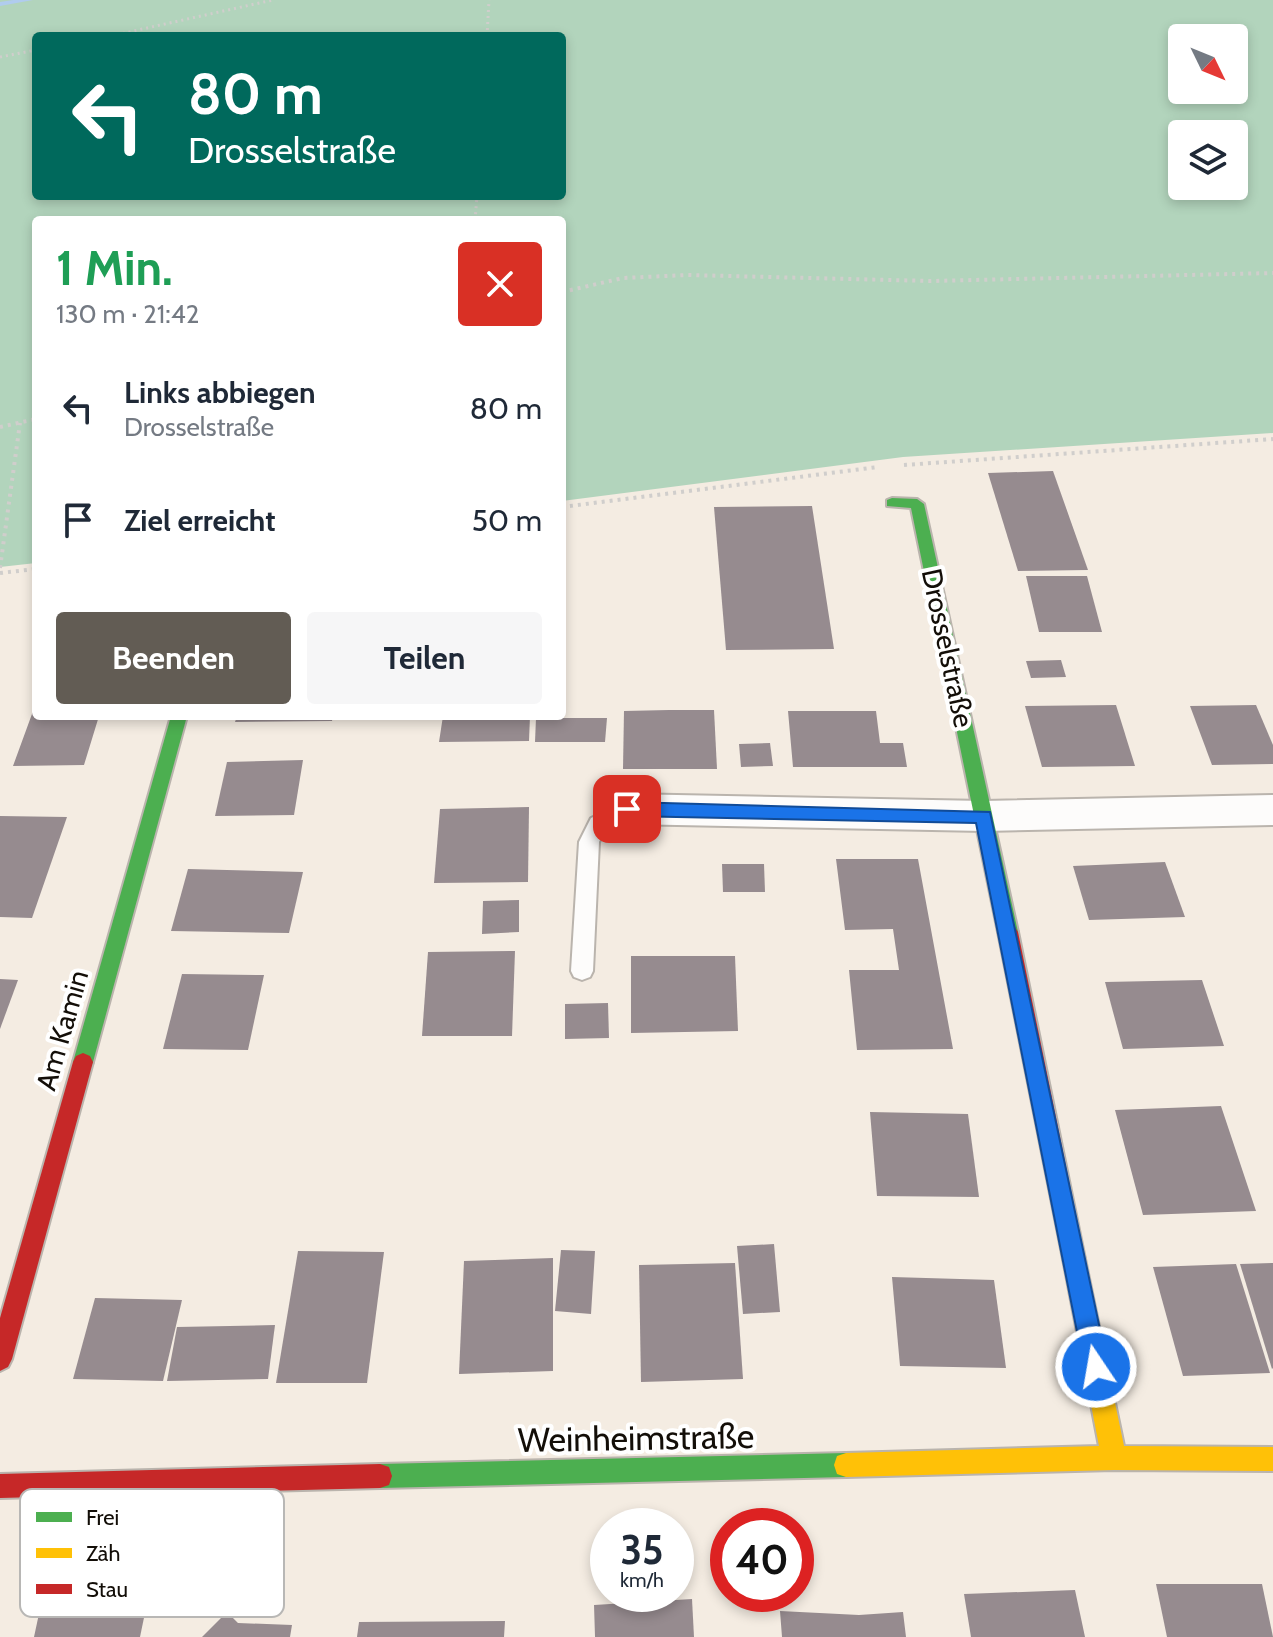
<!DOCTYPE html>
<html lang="de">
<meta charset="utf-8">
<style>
body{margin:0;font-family:Cabin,sans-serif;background:#f6f6f7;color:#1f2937;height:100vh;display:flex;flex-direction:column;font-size:30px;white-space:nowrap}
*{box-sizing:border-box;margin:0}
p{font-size:26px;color:#747a83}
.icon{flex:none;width:44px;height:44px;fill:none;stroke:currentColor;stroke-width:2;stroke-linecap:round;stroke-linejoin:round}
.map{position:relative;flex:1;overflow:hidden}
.panel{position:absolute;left:32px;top:216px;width:534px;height:504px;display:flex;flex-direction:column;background:#fff;border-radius:8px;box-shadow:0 4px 12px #0003}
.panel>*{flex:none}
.hud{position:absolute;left:32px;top:32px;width:534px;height:168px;border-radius:8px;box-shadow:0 4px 12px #0003;background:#00695c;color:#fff;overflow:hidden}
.needle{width:52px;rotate:133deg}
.fabs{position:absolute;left:1168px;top:24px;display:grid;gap:16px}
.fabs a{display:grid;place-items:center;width:80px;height:80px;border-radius:8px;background:#fff;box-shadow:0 4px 12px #0003;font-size:40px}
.speed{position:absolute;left:590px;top:1508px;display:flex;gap:16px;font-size:40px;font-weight:700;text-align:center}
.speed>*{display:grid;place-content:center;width:104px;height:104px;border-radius:50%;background:#fff;box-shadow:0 4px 12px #0003;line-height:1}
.speed small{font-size:20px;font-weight:400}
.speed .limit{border:12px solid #d22;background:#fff;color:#111}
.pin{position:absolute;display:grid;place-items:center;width:68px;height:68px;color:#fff;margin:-34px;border-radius:16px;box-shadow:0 4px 12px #0006}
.me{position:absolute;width:88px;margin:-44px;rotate:348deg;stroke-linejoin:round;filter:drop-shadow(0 0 6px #0008)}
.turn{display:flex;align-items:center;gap:28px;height:168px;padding:0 24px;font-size:36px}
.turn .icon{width:104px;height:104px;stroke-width:2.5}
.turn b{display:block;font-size:56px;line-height:68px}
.round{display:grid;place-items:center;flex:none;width:84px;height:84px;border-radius:8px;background:#f6f6f7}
.headline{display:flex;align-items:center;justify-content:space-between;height:136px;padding:0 24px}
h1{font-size:48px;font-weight:700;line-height:60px;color:#1e9e55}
.primary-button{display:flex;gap:16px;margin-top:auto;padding:16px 24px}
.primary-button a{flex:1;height:92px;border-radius:8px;background:#625c54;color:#fff;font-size:32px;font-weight:700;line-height:92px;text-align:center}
.primary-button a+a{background:#f6f6f7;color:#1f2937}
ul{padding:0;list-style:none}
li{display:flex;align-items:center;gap:24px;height:112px;padding:0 24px}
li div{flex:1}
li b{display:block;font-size:30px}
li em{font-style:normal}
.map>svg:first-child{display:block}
</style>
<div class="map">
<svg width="1273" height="1637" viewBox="0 0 1273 1637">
<rect width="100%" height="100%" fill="#f4ece2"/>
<!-- forest -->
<path fill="#b2d4bc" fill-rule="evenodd" d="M0 0H1273V433L903 457 562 501V220H36V563L0 567ZM36 36H562V196H36ZM1182 38H1234V90H1182ZM1182 134H1234V186H1182Z"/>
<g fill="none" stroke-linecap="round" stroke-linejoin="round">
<!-- stream -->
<path fill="#b0ccee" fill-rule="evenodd" d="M13 0H33L0 6V2Z"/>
</g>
<!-- building -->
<g fill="#968b8f">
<path d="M1053 471 1088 570 1018 571 988 473Z"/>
<path d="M812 506 834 649 726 650 714 507Z"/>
<path d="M1026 576H1087L1102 632H1039Z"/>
<path d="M1061 660 1066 677 1031 678 1026 661Z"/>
<path d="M36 703V716H99L84 765 13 766Z"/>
<path d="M1116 705 1135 766 1042 767 1025 706Z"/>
<path d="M1256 705 1273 745V764L1212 765 1190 706Z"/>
<path d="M669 710H714L717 769H623L624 711Z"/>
<path d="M788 711H876L880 743H903L907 767H793Z"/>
<path d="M237 716H333L332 721 235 722Z"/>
<path d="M443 716H530L529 741 439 742Z"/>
<path d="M536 718H607L605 742H535Z"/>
<path d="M770 743 773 766 741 767 739 744Z"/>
<path d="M303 760 294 815 215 816 227 762Z"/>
<path d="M529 807 528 882 434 883 440 809Z"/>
<path d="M0 816 67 817 32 918 0 917Z"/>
<path d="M836 859H918L953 1049 857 1050 849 970H899L893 929 845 930Z"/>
<path d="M1165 862 1185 917 1089 920 1073 866Z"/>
<path d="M722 864H764L765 892H723Z"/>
<path d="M188 869 303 872 289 933 171 931Z"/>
<path d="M519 900V932L482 934 483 901Z"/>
<path d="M515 951 512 1036H422L428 952Z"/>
<path d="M631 956H735L738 1031 631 1033Z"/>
<path d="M182 974 264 975 248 1050 163 1049Z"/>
<path d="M0 979 18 980 0 1029Z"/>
<path d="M1202 980 1224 1046 1123 1049 1105 982Z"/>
<path d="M608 1003 609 1038 565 1039V1004Z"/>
<path d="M1221 1106 1256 1211 1143 1215 1115 1110Z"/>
<path d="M870 1112 968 1114 979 1197 877 1196Z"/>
<path d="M774 1244 780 1312 743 1314 737 1246Z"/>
<path d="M561 1250 595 1251 591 1314 555 1311Z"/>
<path d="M298 1251 384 1252 367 1383H276Z"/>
<path d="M553 1258V1371L459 1374 464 1261Z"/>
<path d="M735 1263 743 1379 641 1382 639 1265Z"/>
<path d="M1273 1263V1368L1272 1369 1240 1264Z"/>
<path d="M1236 1264 1270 1373 1183 1376 1153 1267Z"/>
<path d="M892 1277 994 1280 1006 1368 900 1366Z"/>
<path d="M95 1298 182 1300 163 1381 73 1379Z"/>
<path d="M275 1325 268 1379 167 1381 177 1327Z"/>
<path d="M1156 1584H1262L1273 1637H1167Z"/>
<path d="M1075 1590 1085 1637H971L964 1594Z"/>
<path d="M692 1599 694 1637H595L594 1605Z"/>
<path d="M146 1608 140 1637H34L40 1609Z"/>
<path d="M780 1611 859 1615 903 1612 906 1637H782Z"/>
<path d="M227 1612 238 1623 292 1625 290 1637H202Z"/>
<path d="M505 1621 504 1637H357L359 1622Z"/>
</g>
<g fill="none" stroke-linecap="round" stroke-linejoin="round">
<!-- lane casing -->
<g stroke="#bab4ad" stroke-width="4">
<path id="lane" d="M627 802 634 804 637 809C624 826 611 818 599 842L593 971 590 977 582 980 574 977 571 971 579 842 591 818Z"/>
</g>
<!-- street casing -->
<g stroke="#bab4ad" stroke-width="4">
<path id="street" d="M627 794 984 801 1273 795V825L984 831 627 824 613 820 607 809 613 798Z"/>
</g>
<!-- fast casing -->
<g stroke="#bab4ad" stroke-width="4">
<g id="fast">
<path d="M892 498 917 499 924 504 1018 932 1015 937 1008 940 1001 937 998 932 911 508 887 506V500Z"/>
<path d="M171 716H187L93 1062 90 1068 83 1071 76 1068 73 1062Z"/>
<path d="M846 1453 855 1456 858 1465 855 1474 846 1477 380 1488 371 1485 368 1476 371 1467 380 1464Z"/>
</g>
</g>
<!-- slow casing -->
<g stroke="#bab4ad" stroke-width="4">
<path id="slow" d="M1074 1248 1082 1251 1085 1259 1124 1446 1273 1447V1471L1114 1470 846 1477 837 1474 834 1465 837 1456 846 1453 1099 1446 1063 1259 1066 1251Z"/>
</g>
<!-- jam casing -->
<g stroke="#bab4ad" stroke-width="4">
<g id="jam">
<path d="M1008 924 1015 927 1018 932 1085 1259 1082 1267 1074 1270 1066 1267 1063 1259 998 932 1001 927Z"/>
<path d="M83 1053 90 1056 93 1062 12 1359 8 1367 0 1371V1318L73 1062 76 1056Z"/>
<path d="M380 1464 389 1467 392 1476 389 1485 380 1488 0 1498V1474Z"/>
</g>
</g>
<!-- path-far1 -->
<g stroke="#d0cecc" stroke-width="3" stroke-dasharray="2 4" stroke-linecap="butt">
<path d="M111 36 273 0"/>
<path d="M487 36 489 0"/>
<path d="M0 57 36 50"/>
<path d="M475 220 477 196"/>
</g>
<!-- path -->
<g stroke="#d0cecc" stroke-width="4" stroke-dasharray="3 5" stroke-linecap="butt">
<path d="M562 292 623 278 688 275 931 281 1273 273"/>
<path d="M0 427 36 419"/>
<path d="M904 465 1273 439"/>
<path d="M562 507 878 467"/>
<path d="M0 568 20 423"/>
<path d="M0 573 36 569"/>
</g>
<!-- lane -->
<use href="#lane" fill="#fdfcfb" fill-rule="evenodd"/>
<!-- street -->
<use href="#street" fill="#fdfcfb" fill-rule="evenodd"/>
<!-- fast -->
<use href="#fast" fill="#4caf50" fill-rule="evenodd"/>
<!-- slow -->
<use href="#slow" fill="#ffc107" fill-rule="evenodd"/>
<!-- jam -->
<use href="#jam" fill="#c62828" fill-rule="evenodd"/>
</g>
<!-- route -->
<path fill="#1a73e8" stroke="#114b97" stroke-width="2" d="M627 802 990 812 1108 1367 1104 1375 1096 1378 1087 1375 1084 1367 976 823 627 816 618 809Z"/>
<g text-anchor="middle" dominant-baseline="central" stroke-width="8" stroke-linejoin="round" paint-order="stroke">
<!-- street labels -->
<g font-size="28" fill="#130e08" stroke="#fff">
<text transform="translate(948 648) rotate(78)">Drosselstraße</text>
<text transform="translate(62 1030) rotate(-74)">Am Kamin</text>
</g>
<!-- near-street labels -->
<g font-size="34" fill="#130e08" stroke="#fff">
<text transform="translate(636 1438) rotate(-1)">Weinheimstraße</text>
</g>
</g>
<!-- legend -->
<rect x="20" y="1489" width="264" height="128" rx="12" fill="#fff" stroke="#b8b7b5" stroke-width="2"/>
<rect x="36" y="1512" width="36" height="10" fill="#4caf50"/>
<rect x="36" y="1548" width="36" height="10" fill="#ffc107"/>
<rect x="36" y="1584" width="36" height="10" fill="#c62828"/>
<g font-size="22" fill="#130e08">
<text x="86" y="1525">Frei</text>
<text x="86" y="1561">Zäh</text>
<text x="86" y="1597">Stau</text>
</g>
</svg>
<div class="fabs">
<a><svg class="needle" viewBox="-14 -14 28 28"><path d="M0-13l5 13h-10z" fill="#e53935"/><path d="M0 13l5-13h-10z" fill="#747a83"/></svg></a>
<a><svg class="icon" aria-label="layers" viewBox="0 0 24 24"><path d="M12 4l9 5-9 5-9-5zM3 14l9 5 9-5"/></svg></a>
</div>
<div class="speed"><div>35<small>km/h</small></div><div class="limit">40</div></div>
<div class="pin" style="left:627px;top:809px;background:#d93025"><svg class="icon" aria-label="arrive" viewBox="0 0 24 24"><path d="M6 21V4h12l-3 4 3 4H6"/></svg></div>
<svg class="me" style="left:1096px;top:1367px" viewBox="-20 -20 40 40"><circle r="17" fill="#1a73e8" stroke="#fff" stroke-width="3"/><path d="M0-11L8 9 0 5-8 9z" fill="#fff"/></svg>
<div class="hud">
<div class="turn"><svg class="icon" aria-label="left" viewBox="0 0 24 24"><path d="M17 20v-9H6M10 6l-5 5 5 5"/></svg><div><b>80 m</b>Drosselstraße</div></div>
</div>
<section class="panel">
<div class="headline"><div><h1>1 Min.</h1><p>130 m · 21:42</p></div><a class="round" style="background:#d93025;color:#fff"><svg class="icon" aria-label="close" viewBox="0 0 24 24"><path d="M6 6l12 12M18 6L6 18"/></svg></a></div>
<ul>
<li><svg class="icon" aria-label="left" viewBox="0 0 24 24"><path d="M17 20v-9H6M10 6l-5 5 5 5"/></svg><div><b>Links abbiegen</b><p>Drosselstraße</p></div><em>80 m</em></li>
<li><svg class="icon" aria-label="arrive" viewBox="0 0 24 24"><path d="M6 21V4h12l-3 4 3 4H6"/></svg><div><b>Ziel erreicht</b></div><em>50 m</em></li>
</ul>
<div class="primary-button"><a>Beenden</a><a>Teilen</a></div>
</section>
</div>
